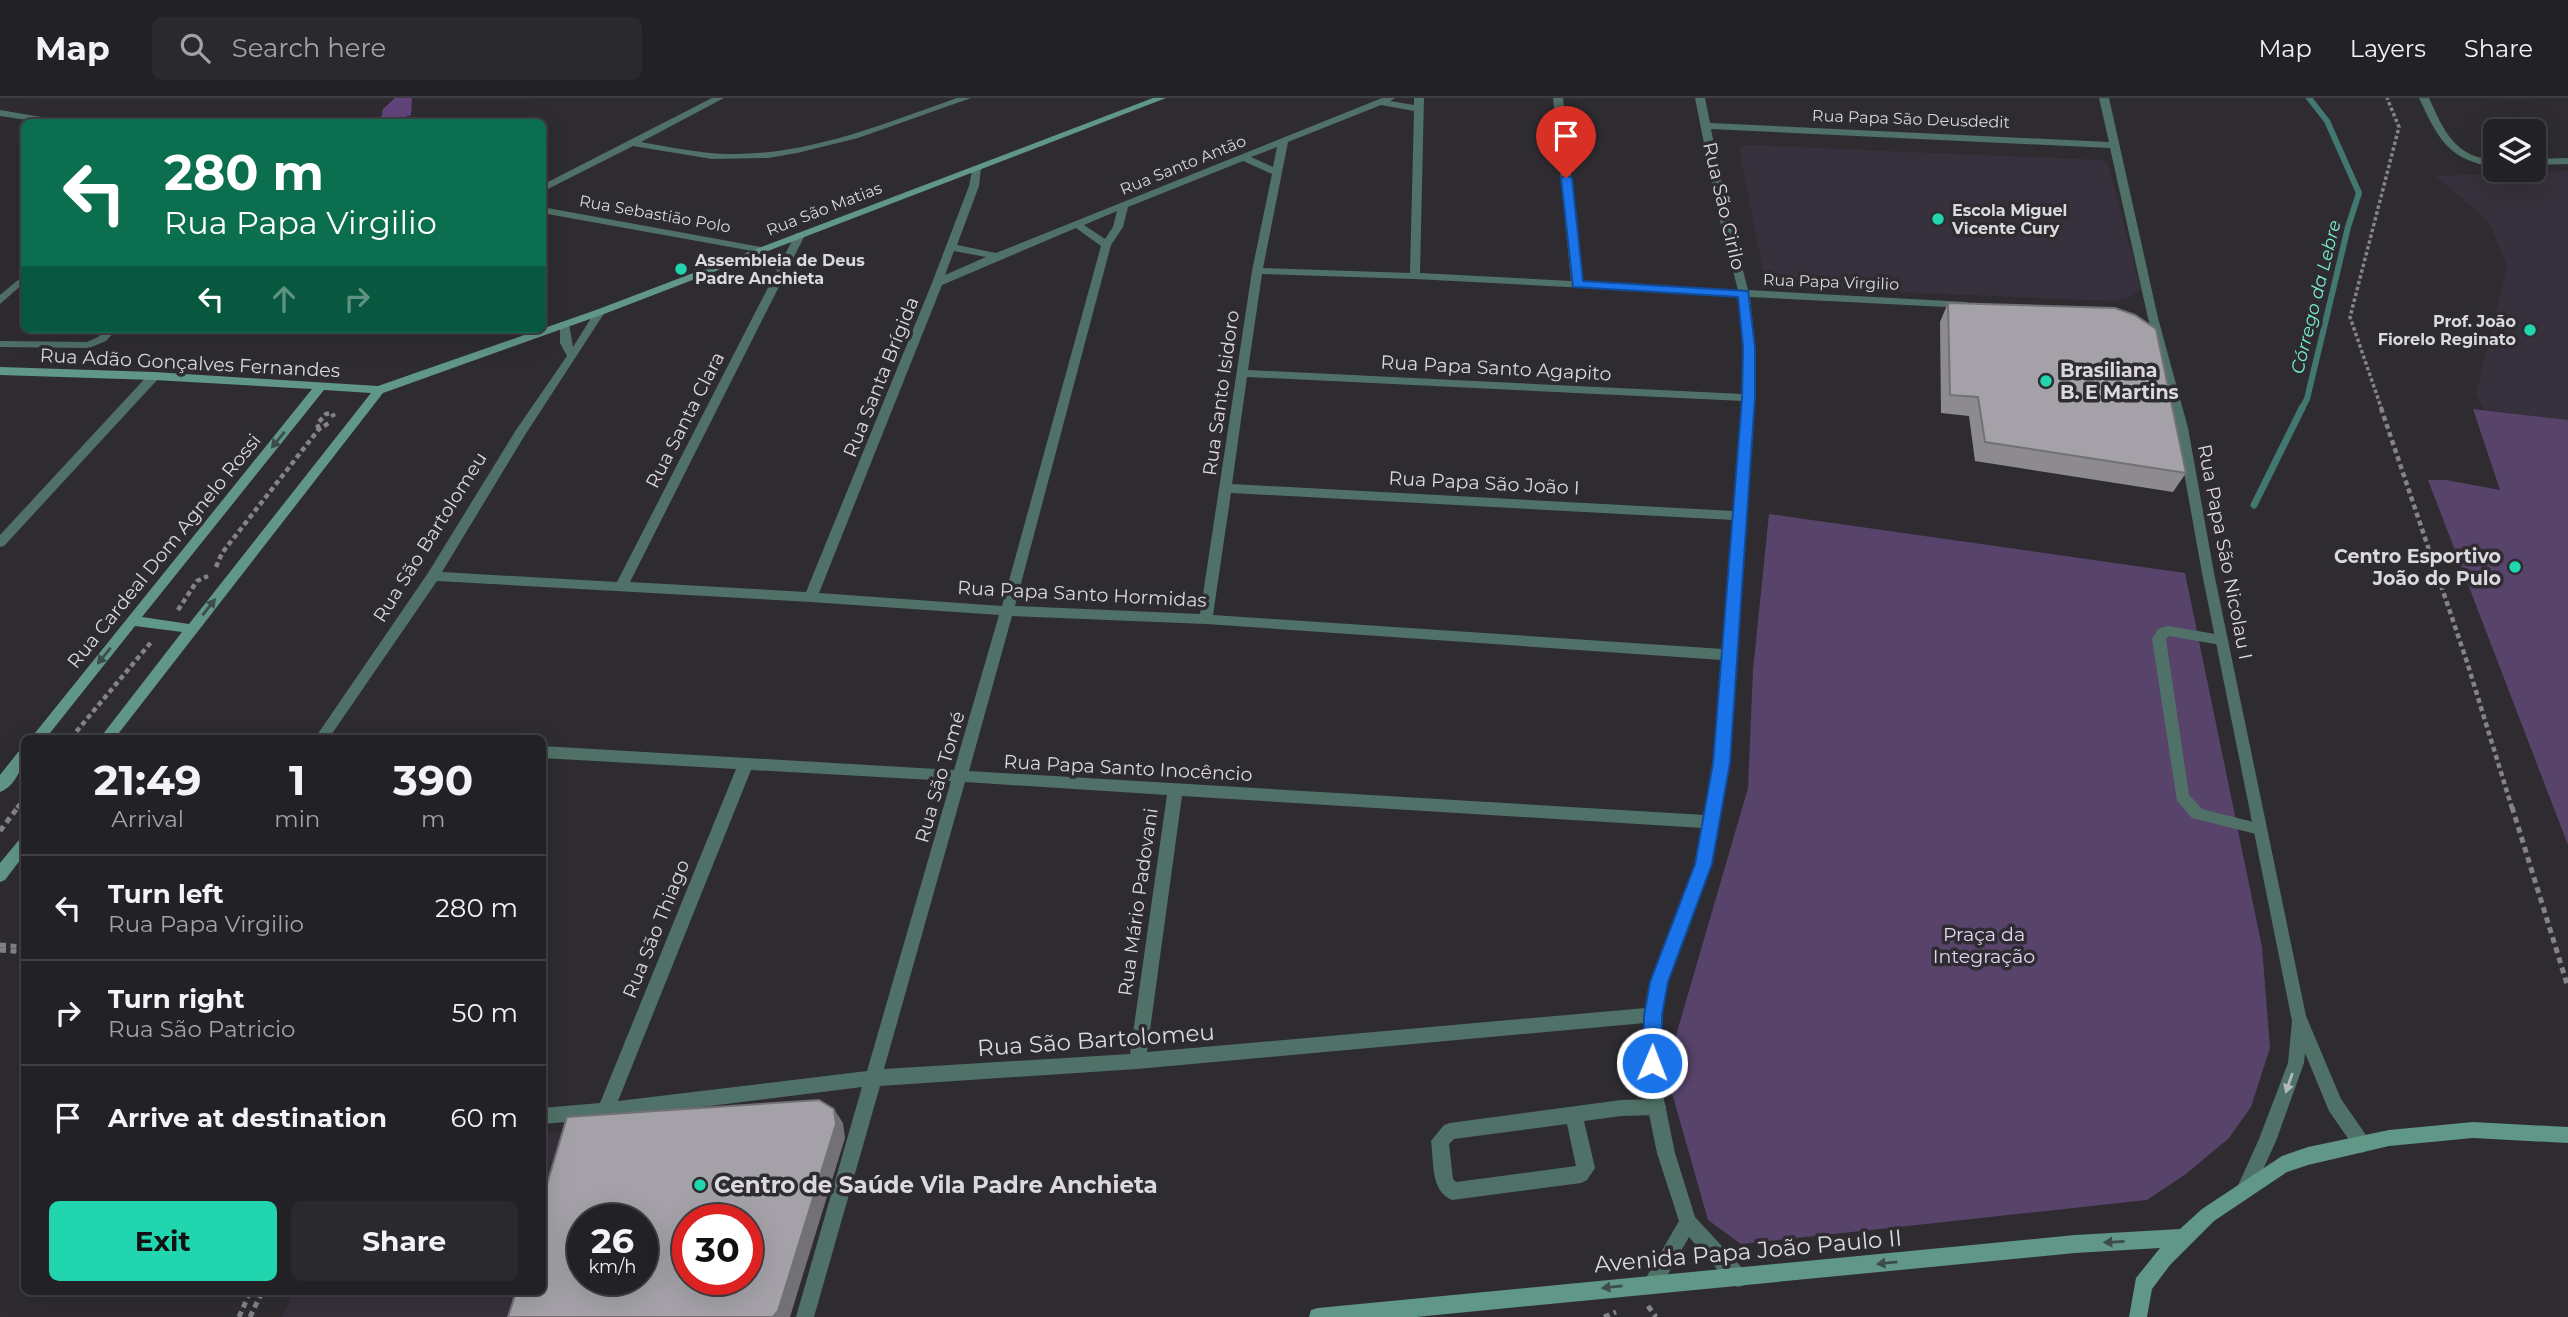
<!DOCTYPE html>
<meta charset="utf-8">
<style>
body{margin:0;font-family:Montserrat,sans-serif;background:#2a292d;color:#f1f3f6;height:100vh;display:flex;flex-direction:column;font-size:26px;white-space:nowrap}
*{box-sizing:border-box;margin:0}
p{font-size:23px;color:#a2a3a7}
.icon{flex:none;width:38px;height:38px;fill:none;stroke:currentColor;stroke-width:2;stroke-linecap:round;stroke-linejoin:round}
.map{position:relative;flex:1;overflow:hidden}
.details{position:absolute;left:21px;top:637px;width:525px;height:560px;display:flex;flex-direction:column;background:#222125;border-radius:10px;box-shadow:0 7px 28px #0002,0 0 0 2px #3f3e42}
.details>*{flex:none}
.guide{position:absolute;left:21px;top:21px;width:525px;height:214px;border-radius:10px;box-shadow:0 7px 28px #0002,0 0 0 2px #3f3e42;background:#0b6e4f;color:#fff;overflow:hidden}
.buttons{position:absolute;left:2483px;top:21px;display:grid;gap:14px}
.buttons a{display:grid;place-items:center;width:63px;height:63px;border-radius:10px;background:#222125;box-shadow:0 7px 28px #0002,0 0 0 2px #3f3e42;font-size:35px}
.speed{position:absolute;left:567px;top:1106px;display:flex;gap:14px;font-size:35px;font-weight:700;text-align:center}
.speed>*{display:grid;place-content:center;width:91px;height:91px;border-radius:50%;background:#222125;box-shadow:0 7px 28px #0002,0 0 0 2px #3f3e42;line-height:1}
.speed small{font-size:18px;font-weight:400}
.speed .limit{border:10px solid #d22;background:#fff;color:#111}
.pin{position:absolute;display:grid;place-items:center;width:60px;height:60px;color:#fff;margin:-72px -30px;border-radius:50% 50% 50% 0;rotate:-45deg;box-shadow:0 0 7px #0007}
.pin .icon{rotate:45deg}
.me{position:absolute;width:77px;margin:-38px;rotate:1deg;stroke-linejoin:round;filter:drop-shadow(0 0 5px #0008)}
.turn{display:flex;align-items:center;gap:24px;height:147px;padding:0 28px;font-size:32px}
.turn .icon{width:91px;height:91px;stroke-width:2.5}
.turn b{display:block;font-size:49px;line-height:60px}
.lanes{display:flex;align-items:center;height:66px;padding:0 28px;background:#0003;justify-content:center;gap:35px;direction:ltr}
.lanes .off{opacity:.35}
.eta{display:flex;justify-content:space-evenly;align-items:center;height:119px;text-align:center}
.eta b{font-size:42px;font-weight:700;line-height:49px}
.primary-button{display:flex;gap:14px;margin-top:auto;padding:14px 28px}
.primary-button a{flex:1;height:80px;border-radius:10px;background:#21d5af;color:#111;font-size:28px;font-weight:700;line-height:80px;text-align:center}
.primary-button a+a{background:#2a292d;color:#f1f3f6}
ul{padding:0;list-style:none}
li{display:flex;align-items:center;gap:21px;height:105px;padding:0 28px;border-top:2px solid #3f3e42}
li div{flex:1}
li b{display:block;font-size:26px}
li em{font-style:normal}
header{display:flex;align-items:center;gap:42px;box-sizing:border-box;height:98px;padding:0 35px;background:#222125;border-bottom:2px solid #3f3e42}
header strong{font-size:33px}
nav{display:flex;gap:38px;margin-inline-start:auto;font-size:24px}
.search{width:490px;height:63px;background:#2a292d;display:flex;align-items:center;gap:18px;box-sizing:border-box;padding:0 24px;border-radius:10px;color:#a2a3a7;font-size:26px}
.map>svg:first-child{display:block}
</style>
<header>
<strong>Map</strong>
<div class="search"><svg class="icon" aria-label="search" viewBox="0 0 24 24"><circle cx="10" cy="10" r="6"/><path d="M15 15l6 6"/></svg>Search here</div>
<nav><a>Map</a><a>Layers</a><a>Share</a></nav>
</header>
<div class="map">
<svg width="2568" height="1219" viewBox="0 0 2568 1219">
<rect width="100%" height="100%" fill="#2e2c31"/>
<!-- built -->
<g fill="#36313c">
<path d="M1748 47 2101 62 2108 66 2141 191 2131 198 2113 203 1776 189 1764 177 1739 50Z"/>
<path d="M2568 73V322L2483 311 2476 296 2507 169 2489 124 2436 78Z"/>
<path d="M581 1033 543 1167V1035Z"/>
<path d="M294 1194H535L528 1219H282Z"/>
</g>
<!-- green -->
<g fill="#58436b">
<path d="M2473 311 2568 322V747L2428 382H2446L2500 392Z"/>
<path d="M1769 416 2185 475 2262 849 2270 950 2251 1009 2229 1040 2186 1076 2147 1102 1741 1146 1708 1122 1670 988V958L1748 690 1753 572Z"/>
</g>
<!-- forest -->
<path fill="#61447b" d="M395 0H412L411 17 389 24 381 21 383 11Z"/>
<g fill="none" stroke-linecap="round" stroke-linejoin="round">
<!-- stream-far1 -->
<path stroke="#42786f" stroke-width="6" d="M2301 312 2307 301 2348 129 2359 95 2327 23 2309 0"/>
<!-- stream -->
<path stroke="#42786f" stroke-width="7" d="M2254 407 2302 310"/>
<!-- path-far2 -->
<path stroke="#858387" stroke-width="3.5" stroke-dasharray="3.5 2.5" stroke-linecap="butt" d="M2382 312 2350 219 2399 29 2387 0"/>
<!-- path-far1 -->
<g stroke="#858387" stroke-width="4.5" stroke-dasharray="5 3.5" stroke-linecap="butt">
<path d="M2381 310 2467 564 2512 710"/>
<path d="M319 331 317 326 326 316 332 315 334 319"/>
<path d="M216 469 222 455 319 331 329 325"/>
<path d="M178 512 197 483 208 478"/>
<path d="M71 640 152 543"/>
<path d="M17 710 24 701"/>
</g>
<!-- path -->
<g stroke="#858387" stroke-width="5" stroke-dasharray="6 4.5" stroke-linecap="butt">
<path d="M2512 709 2568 889"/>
<path d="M0 733 18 709"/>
<path d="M0 847 24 849"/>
<path d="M0 852 24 854"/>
<path d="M1648 1208 1656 1219"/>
<path d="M239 1219 250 1194"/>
<path d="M250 1219 262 1194"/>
<path d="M1604 1219 1616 1214"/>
</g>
<!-- lane -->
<g fill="#507167" fill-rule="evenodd">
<path d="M24 177V185L0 206V197Z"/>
<path d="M106 231H117L106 243 89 250 0 249V243L87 244 98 239Z"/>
<path d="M2168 528 2221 537 2228 542 2221 547 2169 538 2166 541 2189 697 2202 711 2265 727 2267 731 2265 735 2260 737 2192 720 2177 703 2152 541 2158 531Z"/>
<path d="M1657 1001 1663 1003 1666 1009 1663 1015 1657 1017 1621 1018 1584 1023 1595 1070 1587 1082 1581 1085 1452 1102C1430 1093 1434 1063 1431 1043L1444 1027 1450 1025 1621 1002ZM1567 1026 1576 1068 1456 1084 1453 1081 1449 1046 1454 1041Z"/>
</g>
<!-- street -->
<g fill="#507167" fill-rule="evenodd">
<path d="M712 0H724L641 44C669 49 698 55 727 56 807 58 883 26 957 0H971L858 40 797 55 768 60 712 61 633 48 542 94V87Z"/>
<path d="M1382 0H1395L1390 3 1414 7V0H1424L1420 175 1571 183 1553 0H1563L1582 184 1738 192 1717 111 1695 0H1705L1710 25 2109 44 2099 0H2109L2158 220 2188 330 2214 475 2306 918 2341 1001 2368 1040 2371 1046 2368 1052 2362 1055 2356 1052 2329 1013 2305 955 2304 965 2276 1043 2251 1098 2245 1101 2239 1098 2236 1092 2259 1041 2288 965 2292 923 2202 475 2176 330 2148 220 2110 50 1711 31 1727 111 1748 192 1966 204 1971 207 1966 210 1750 199 1755 249V300L1728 665 1712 766 1667 884 1661 917V987L1675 1055 1695 1119 1745 1173 1747 1180 1745 1187 1738 1189 1731 1187 1689 1139 1659 1192 1652 1194 1645 1192 1643 1185 1679 1123 1657 1055 1643 987 1645 925 1137 971 880 988 814 1219H796L862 989 605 1021 542 1026V1010L600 1005 736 671 542 660V648L954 672 999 517 811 504 437 483 329 640H315L428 475 516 332 567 258 560 245V224H568L569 226 573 249 596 212 600 211 605 214 525 337 442 474 617 484 777 172 758 154 542 115V109L761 149 781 164 796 135 805 137 630 484 806 494 932 185 969 88 973 68 981 70 979 88 957 147 996 155ZM1381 7 1414 13 1410 175 1263 170 1288 44ZM1277 49 1273 69 1251 59ZM1243 63 1272 76 1252 173 1200 516 1015 508 1111 147 1123 129 1128 109ZM1117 113 1113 129 1105 141 1084 127ZM1076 130 1101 148 1002 508 819 495 942 187ZM954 153 986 159 945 177ZM1262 176 1415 181 1739 198 1743 249V296L1248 272ZM1247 279 1743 303 1734 413 1232 386ZM1231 395 1733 422 1723 551 1213 517ZM1012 518 1206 526 1722 562 1714 665 1705 717 969 673ZM751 672 951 683 867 973 618 1003ZM965 684 1167 697 1130 956 884 971ZM1182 698 1703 730 1696 766 1651 884 1646 910 1147 954Z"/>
<path d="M2419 0H2429C2445 35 2454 58 2496 63V69C2448 63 2438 40 2419 0Z"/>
<path d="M0 12 53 21 58 24H40L0 18Z"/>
<path d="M2568 60V66L2534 67V61Z"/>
<path d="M154 274 160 278 158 281 4 448 0 449V437L150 275Z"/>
</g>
<!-- secondary -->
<g fill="#619787" fill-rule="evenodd">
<path d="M1153 0H1166L604 216 383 295 115 640H100L182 534 135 528 46 640H31L312 291 154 282 0 277V269L154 274 378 288 596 212ZM324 292 371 295 189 526 142 519Z"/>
<path d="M24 651C25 666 16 688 0 694V677L19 653Z"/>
<path d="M24 740V757L5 782 0 784V765L19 742Z"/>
<path d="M2473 1024 2568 1029V1045L2473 1040 2389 1048 2308 1067 2287 1074 2214 1123 2170 1167 2152 1191 2147 1219H2129L2136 1180 2160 1150 2075 1155 1416 1219H1309L1311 1212 1318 1210 2075 1137 2180 1131 2202 1111 2282 1058 2308 1049 2389 1032Z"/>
</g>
</g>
<!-- wall -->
<path fill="#8d8b90" d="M1948 205 2186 375 2173 394 1975 363 1969 318 1941 315 1940 224Z"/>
<!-- shaded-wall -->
<path fill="#737176" d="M834 1011 843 1025 845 1040 790 1219H773Z"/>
<!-- building -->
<g fill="#a4a2a8" stroke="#737176" stroke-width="2" fill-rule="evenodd">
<path d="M1948 205 2115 210 2135 217 2156 231 2186 375 1985 344 1978 299 1950 297Z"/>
<path d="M819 1002 834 1011 836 1026 778 1213 773 1219H508L516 1194H542V1103L567 1019ZM583 1122H642V1181H583ZM688 1122H747V1181H688Z"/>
</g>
<!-- one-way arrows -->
<defs><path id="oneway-solid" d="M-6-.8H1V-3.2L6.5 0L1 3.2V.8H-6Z" transform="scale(1.75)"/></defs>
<g fill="#3d4c4b">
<use href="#oneway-solid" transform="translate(278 342) rotate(129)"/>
<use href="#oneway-solid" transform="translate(209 509) rotate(-52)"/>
<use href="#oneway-solid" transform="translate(104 558) rotate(129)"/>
<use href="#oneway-solid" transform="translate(2114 1144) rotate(177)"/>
<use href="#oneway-solid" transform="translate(1887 1165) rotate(174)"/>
<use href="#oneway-solid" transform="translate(1612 1189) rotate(174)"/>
</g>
<use fill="#b1bab9" href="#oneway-solid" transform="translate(2289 985) rotate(109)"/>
<!-- route -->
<path fill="#1a73e8" stroke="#114b97" stroke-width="2" d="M1566 77 1572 80 1583 183 1748 193 1755 249V300L1730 665 1712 766 1668 884 1662 917V965L1659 971 1652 974 1646 971 1643 965 1644 917 1650 884 1695 766 1713 665 1742 300 1743 249 1738 199 1573 189 1561 80Z"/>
<!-- markers -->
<g fill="#21d5af" stroke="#2e2c31" stroke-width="2.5">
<circle cx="1938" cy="121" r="7"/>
<circle cx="681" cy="171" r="7"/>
<circle cx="2530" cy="232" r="7"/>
<circle cx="2046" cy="283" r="7"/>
<circle cx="2515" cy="469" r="7"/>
<circle cx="700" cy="1087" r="7"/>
</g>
<g text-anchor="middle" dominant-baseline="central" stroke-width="7" stroke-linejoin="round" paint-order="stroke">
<!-- far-street labels -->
<g font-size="16" fill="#dbd9dc" stroke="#2e2c31">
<text transform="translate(1911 21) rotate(2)">Rua Papa São Deusdedit</text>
<text transform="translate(1183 67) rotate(-22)">Rua Santo Antão</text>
<text transform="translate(824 111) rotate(-21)">Rua São Matias</text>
<text transform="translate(655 116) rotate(10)">Rua Sebastião Polo</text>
<text transform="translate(1831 184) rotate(2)">Rua Papa Virgilio</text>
</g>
<!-- far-poi labels -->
<g font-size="16" font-weight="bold" fill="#dbd9dc" stroke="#2e2c31" text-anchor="start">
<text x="1952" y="112">Escola Miguel<tspan x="1952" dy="18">Vicente Cury</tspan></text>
<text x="695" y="162">Assembleia de Deus<tspan x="695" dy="18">Padre Anchieta</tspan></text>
<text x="2516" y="223" text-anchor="end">Prof. João<tspan x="2516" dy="18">Fiorelo Reginato</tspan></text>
</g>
<!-- far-water labels -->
<g font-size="18" font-style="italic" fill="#75f1d0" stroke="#2e2c31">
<text transform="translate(2316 199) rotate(-76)">Córrego da Lebre</text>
</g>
<!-- street labels -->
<g font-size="19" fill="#dbd9dc" stroke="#2e2c31">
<text transform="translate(1724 108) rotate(77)">Rua São Cirilo</text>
<text transform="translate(190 265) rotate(3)">Rua Adão Gonçalves Fernandes</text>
<text transform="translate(1496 270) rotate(3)">Rua Papa Santo Agapito</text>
<text transform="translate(881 279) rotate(-68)">Rua Santa Brígida</text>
<text transform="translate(1221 295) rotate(-82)">Rua Santo Isidoro</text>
<text transform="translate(685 322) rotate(-63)">Rua Santa Clara</text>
<text transform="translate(1484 385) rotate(3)">Rua Papa São João I</text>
<text transform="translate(430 439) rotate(-58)">Rua São Bartolomeu</text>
<text transform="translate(164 453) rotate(-51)">Rua Cardeal Dom Agnelo Rossi</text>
<text transform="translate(2225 454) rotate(79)">Rua Papa São Nicolau I</text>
<text transform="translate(1082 496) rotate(3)">Rua Papa Santo Hormidas</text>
<text transform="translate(1128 670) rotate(3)">Rua Papa Santo Inocêncio</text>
<text transform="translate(940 679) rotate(-74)">Rua São Tomé</text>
<text transform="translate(1138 804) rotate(-82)">Rua Mário Padovani</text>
<text transform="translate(656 831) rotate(-68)">Rua São Thiago</text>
</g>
<!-- poi labels -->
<g font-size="19" font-weight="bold" fill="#dbd9dc" stroke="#2e2c31" text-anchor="start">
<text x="2060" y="272">Brasiliana<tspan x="2060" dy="22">B. E Martins</tspan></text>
<text x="2501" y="458" text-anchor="end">Centro Esportivo<tspan x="2501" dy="22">João do Pulo</tspan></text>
</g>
<!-- park labels -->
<g font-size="19" fill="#e2d2f4" stroke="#2e2c31">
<text x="1984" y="836">Praça da<tspan x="1984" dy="22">Integração</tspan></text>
</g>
<!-- near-street labels -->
<g font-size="23" fill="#dbd9dc" stroke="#2e2c31">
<text transform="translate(1096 942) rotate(-4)">Rua São Bartolomeu</text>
<text transform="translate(1748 1153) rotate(-5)">Avenida Papa João Paulo II</text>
</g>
<!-- near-poi labels -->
<g font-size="23" font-weight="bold" fill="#dbd9dc" stroke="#2e2c31" text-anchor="start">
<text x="714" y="1087">Centro de Saúde Vila Padre Anchieta</text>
</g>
</g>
</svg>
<div class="buttons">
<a><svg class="icon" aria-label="layers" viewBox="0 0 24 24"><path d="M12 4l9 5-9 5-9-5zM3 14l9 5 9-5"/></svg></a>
</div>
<div class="speed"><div>26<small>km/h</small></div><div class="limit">30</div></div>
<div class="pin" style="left:1566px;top:80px;background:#d93025"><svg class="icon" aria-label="arrive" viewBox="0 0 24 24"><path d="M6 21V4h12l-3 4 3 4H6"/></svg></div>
<svg class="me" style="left:1652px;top:965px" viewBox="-20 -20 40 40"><circle r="17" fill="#1a73e8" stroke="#fff" stroke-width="3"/><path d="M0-11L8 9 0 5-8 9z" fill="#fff"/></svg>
<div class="guide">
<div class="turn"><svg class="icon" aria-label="left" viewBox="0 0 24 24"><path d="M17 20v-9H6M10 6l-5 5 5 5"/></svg><div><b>280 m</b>Rua Papa Virgilio</div></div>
<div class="lanes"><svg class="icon" aria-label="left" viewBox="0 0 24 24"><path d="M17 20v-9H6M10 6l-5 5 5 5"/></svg><svg class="icon off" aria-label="ahead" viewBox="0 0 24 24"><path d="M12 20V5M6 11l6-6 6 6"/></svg><svg class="icon off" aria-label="right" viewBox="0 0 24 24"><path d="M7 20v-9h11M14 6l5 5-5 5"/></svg></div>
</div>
<section class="details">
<div class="eta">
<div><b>21:49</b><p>Arrival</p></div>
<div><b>1</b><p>min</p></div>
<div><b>390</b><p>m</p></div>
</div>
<ul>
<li><svg class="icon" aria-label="left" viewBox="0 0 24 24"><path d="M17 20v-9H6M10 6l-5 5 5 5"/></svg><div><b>Turn left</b><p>Rua Papa Virgilio</p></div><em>280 m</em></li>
<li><svg class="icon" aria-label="right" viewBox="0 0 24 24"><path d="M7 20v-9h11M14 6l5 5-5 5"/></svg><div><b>Turn right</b><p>Rua São Patricio</p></div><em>50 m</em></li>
<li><svg class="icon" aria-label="arrive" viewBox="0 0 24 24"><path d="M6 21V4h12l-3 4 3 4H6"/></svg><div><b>Arrive at destination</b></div><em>60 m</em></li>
</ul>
<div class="primary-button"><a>Exit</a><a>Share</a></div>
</section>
</div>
